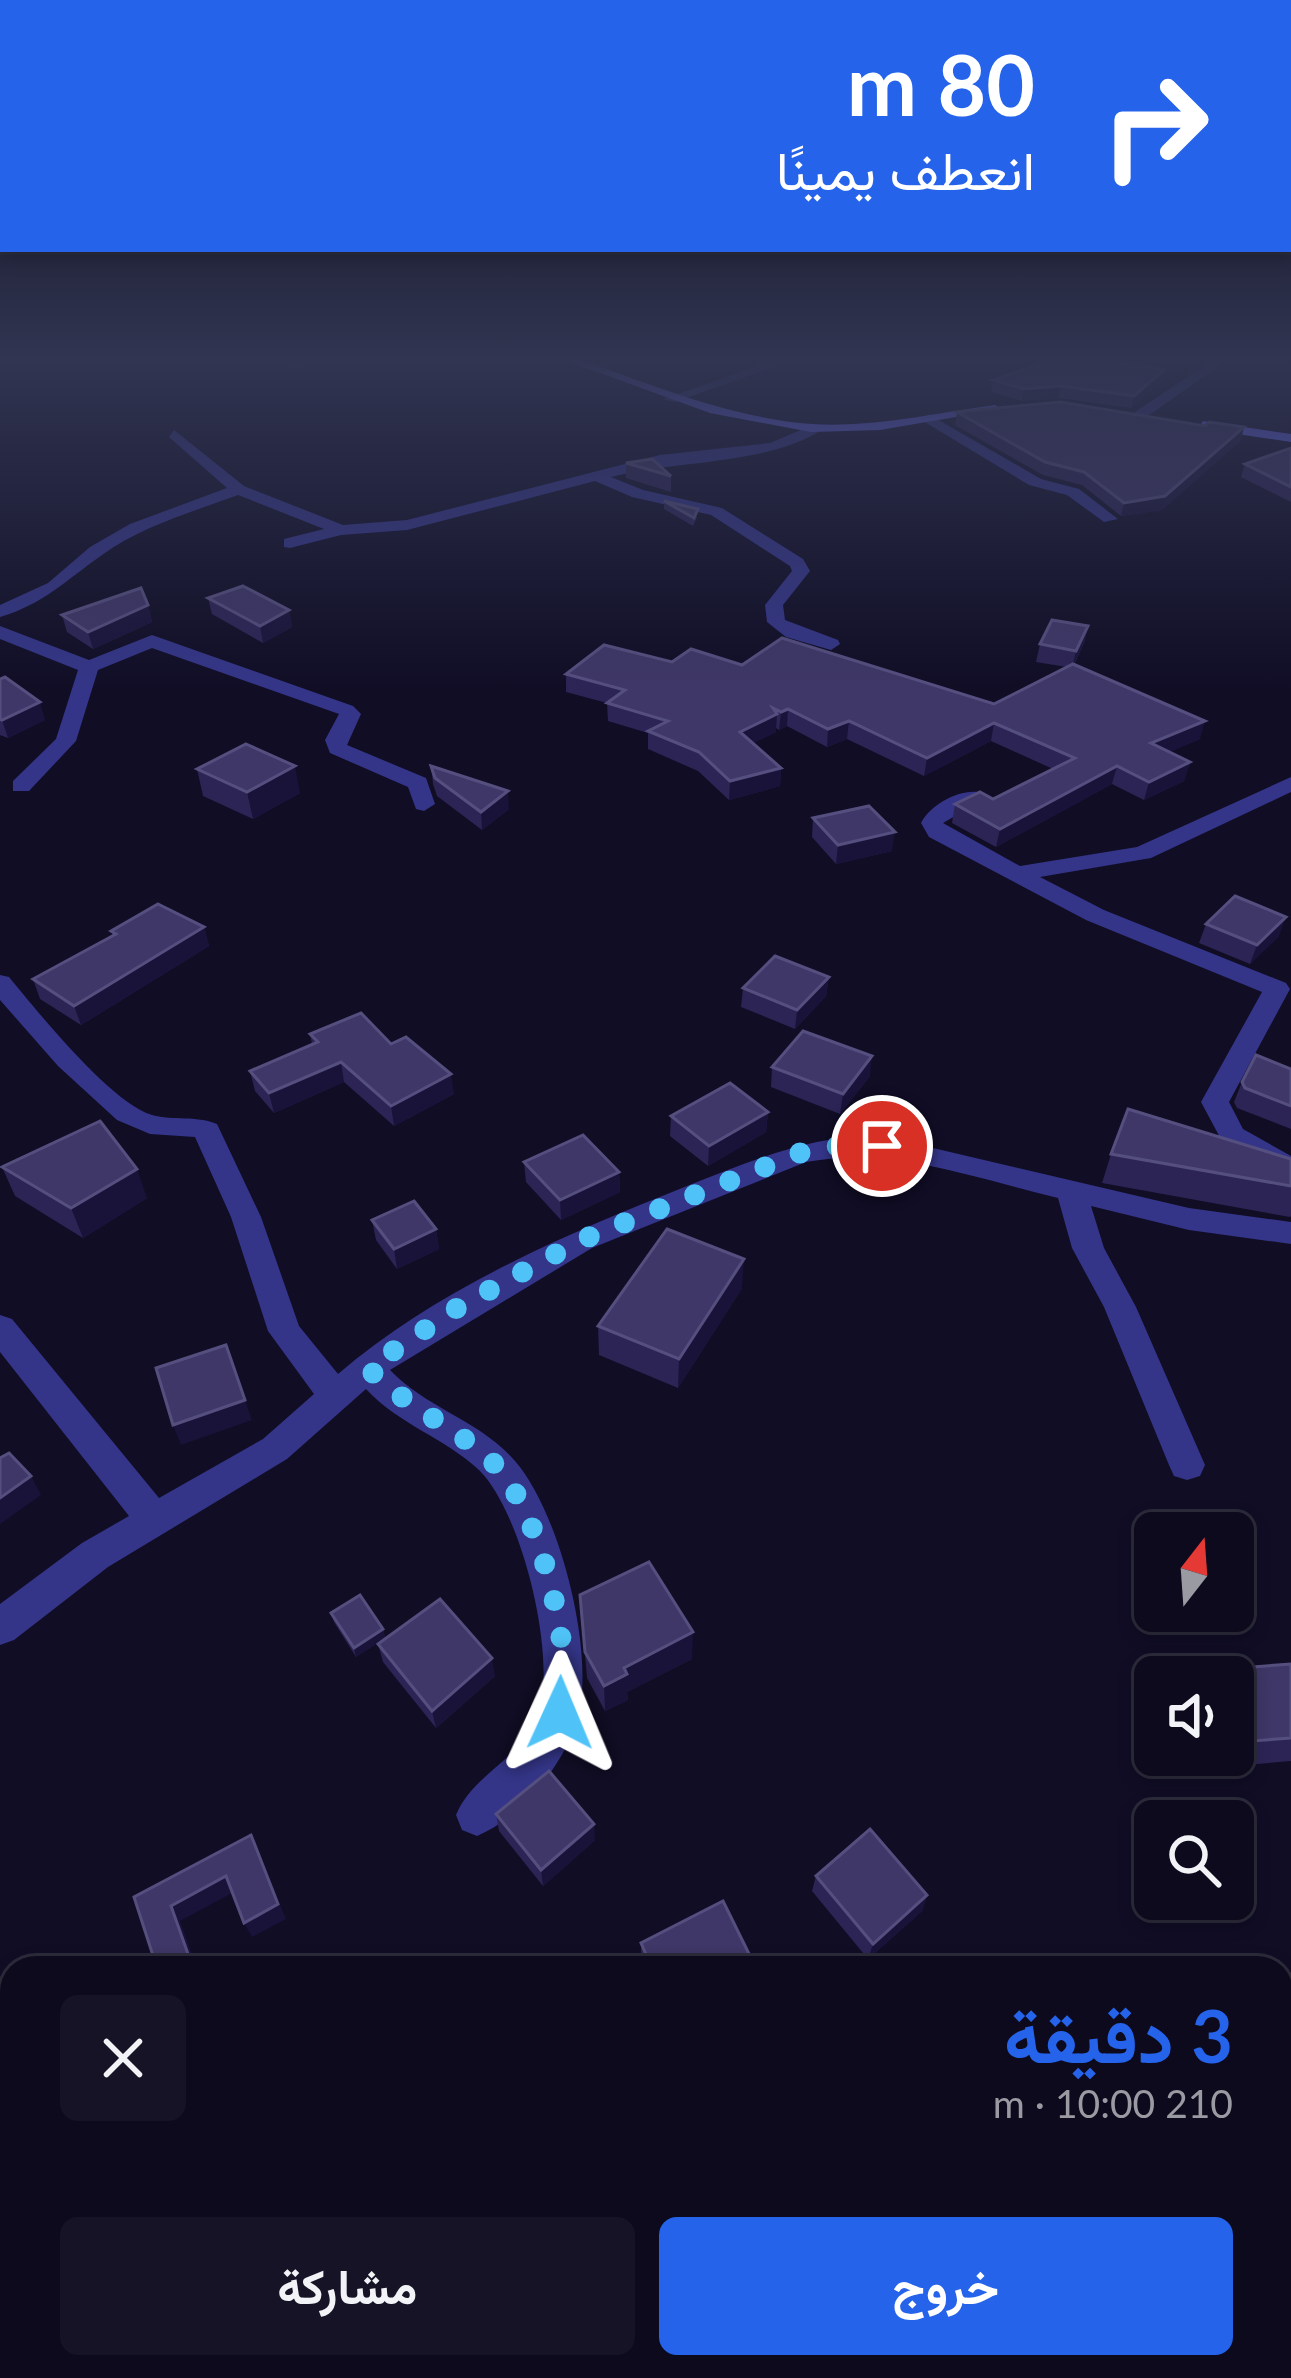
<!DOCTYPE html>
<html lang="ar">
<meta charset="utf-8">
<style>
body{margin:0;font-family:Lato,Vazirmatn,sans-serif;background:#151325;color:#f1f3f6;direction:rtl;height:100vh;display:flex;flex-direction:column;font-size:45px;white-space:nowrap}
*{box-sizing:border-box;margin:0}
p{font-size:39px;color:#9a9aa3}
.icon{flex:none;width:66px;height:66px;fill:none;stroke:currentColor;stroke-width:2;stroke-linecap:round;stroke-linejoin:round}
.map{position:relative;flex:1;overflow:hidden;direction:ltr}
.sheet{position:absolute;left:0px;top:1956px;width:1293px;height:423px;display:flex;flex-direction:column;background:#0c0a1c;border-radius:36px 36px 0 0;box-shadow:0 6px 18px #0003,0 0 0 3px #2c2b3b;direction:rtl}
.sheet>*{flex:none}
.hud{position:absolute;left:0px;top:0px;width:1293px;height:252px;box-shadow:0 6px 18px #0003,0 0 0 3px #2c2b3b;direction:rtl;background:#2563eb;color:#fff;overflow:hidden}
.needle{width:78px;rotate:17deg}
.buttons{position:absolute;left:1134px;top:1512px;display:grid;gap:24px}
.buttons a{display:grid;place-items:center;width:120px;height:120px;border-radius:18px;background:#0c0a1c;box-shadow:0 6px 18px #0003,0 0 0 3px #2c2b3b;font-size:60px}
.pin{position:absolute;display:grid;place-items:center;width:102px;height:102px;color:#fff;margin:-51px;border:6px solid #fff;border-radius:50%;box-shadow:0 3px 12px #0007}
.me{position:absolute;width:132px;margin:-66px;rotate:1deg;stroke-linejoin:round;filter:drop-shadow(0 0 9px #0008)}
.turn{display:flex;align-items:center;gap:42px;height:252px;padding:0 60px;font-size:54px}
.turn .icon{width:156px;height:156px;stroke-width:2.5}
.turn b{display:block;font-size:84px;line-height:102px}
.round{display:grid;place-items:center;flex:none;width:126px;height:126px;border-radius:18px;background:#151325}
.headline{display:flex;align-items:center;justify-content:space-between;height:204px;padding:0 60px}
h1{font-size:72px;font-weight:700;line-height:90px;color:#2563eb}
.action{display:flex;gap:24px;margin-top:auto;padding:24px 60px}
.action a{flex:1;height:138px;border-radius:18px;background:#2563eb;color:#fff;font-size:48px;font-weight:700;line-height:138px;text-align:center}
.action a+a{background:#151325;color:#f1f3f6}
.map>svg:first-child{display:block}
</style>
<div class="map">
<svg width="1291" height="2378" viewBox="0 0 1291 2378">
<rect width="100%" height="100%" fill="#100d25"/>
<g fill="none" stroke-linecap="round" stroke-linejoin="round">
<!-- street -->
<g fill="#343588" fill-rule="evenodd">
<path d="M783 357H802L675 402 663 399Z"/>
<path d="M1217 357H1232L1145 418H1135V412Z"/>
<path d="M928 414 1041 479 1079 489 1118 519 1104 522 1067 495 1029 485 923 421Z"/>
<path d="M815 424 820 431C765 465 676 460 611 477L643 490 722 508 803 559 810 571 783 605 785 620 838 640 840 644 831 650 786 637 767 622 765 605 792 571 790 566 711 515 632 497 595 481 407 530 341 535 290 548 284 547V539L324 529 238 495C192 512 142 526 102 555 66 580 44 604 0 617V605L48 583 90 547 130 524 227 488 169 437 174 430 244 486 343 525 407 520 660 455 770 443Z"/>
<path d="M0 626 89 660 152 635 353 706 361 714 347 745 426 778 435 804 424 811 416 809 408 787 330 753 325 740 339 714 152 648 98 670 76 741 29 791H13V781L56 739 78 670 0 639Z"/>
<path d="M1291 777V792L1151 858 1040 877 1104 910 1286 983 1290 989 1229 1102 1243 1129 1291 1156V1178L1223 1143 1201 1102 1262 992 1086 920 929 837 921 823C930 805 958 789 979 792V802L943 823 1020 866 1137 847Z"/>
<path d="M0 975 9 977C37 1011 112 1104 152 1115 174 1121 195 1115 217 1124L261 1217 299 1326 338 1374C437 1289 566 1234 687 1186 752 1161 811 1134 882 1136L1189 1208 1291 1222V1244L1189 1230 1091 1206 1104 1248 1136 1307 1205 1465 1200 1476 1187 1480 1174 1476 1169 1465 1104 1307 1072 1248 1058 1198C975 1178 891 1146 806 1162L592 1248 390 1370C426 1408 481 1421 515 1461 559 1511 594 1648 579 1713 568 1760 522 1818 477 1836L462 1830 456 1815C472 1775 522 1758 538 1716 558 1659 522 1512 479 1470 445 1438 398 1424 366 1389L287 1459 108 1567 14 1640 0 1645V1604L82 1543 129 1516 0 1352V1315L12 1319 159 1498 263 1439 314 1394 268 1331 231 1217 195 1137 150 1134 117 1120 58 1066 0 1000Z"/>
<path d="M12 2116V2169L0 2174V2121Z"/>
<path d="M271 2367H326L330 2378H276Z"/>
</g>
<!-- secondary -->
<g fill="#686bff" fill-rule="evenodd">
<path d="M556 357H574C652 385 730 418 812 424 874 428 935 413 995 405L1002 409 880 430 811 432 710 413Z"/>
<path d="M1203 421 1291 434V442L1198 428Z"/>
</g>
</g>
<!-- wall -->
<g fill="#2c2455">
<path d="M261 357H334L304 370 262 363Z"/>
<path d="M452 357H511L496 362Z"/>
<path d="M1164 370 1162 382 1131 408 1059 398 1022 401 991 392 993 380Z"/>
<path d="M957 412 1241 440 1162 510 1121 516 1082 485 1043 475 955 425Z"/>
<path d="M1291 448V502L1241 477 1245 464Z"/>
<path d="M626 463 671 476V492L626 478Z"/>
<path d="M664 501 697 517 693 526 664 509Z"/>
<path d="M208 598 289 610 292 627 263 643 212 614Z"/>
<path d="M148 605 152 622 93 649 67 632 62 615Z"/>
<path d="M1088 626 1084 643 1074 665 1200 739 1169 752 1190 762 1184 781 1144 800 1112 784 996 847 952 823 955 804 993 799 1053 769 991 741 924 776 847 739 827 747 787 726 779 730 776 728V732L753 743 781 768 780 786 729 800 698 771 648 749V733L608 721 607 703 566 692V674L672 662 742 665 994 704 1067 667 1036 662 1040 644Z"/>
<path d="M0 679 45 720 8 738 0 735Z"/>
<path d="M431 766 509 809 482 830 437 796 433 784Z"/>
<path d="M197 769 300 793 253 819 203 796Z"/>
<path d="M813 818 892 851 836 864 812 837Z"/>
<path d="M1206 924 1279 936 1250 964 1199 943Z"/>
<path d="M204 927 209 946 81 1025 40 999 33 979 113 936 111 931Z"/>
<path d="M829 977 826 996 795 1029 741 1007 743 988Z"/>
<path d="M310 1034 391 1044 454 1094 394 1126 344 1082 274 1113 255 1091 250 1071 312 1044Z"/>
<path d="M772 1067 870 1076 840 1114 771 1087Z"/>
<path d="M1291 1069V1129L1237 1108 1234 1102 1242 1082Z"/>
<path d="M768 1112 766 1132 708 1166 670 1136 671 1116Z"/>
<path d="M1111 1154 1291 1159V1216L1290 1217 1102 1183Z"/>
<path d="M524 1162 619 1172 620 1192 561 1220 526 1182Z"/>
<path d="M2 1167 147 1198 83 1238 15 1196Z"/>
<path d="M372 1220 436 1229 439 1249 397 1269 376 1240Z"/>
<path d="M742 1288 678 1388 599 1355 598 1326Z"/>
<path d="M580 1595 692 1659 627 1692 628 1700 605 1711 587 1678Z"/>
<path d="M331 1613 383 1629 385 1638 356 1657 334 1622Z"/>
<path d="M378 1644 495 1676 436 1728 383 1662Z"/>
<path d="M1291 1664V1761L1223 1767 1218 1755H1233V1677H1208L1212 1670Z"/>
<path d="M496 1814 595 1840 543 1886 499 1831Z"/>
<path d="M816 1876 927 1895 922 1911 868 1959 812 1891Z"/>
<path d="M641 1943 756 1968H646L641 1957Z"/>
<path d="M1291 2343V2378H1258L1266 2367H1281V2348Z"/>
</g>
<!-- shaded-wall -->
<g fill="#19133a">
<path d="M302 357H334L304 370Z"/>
<path d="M1164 370 1162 382 1131 408 1134 396Z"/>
<path d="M1061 386 1059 398 1022 401 1024 389Z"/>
<path d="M1244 427 1241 440 1162 510 1121 516 1124 503Z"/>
<path d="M148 605 152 622 93 649 88 632Z"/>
<path d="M289 610 292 627 263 643 260 626Z"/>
<path d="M1088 626 1084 643 1072 668 1076 651Z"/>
<path d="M40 702 45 720 8 738 2 720Z"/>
<path d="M788 709 787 726 779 730 781 712Z"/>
<path d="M777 714 776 732 739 750 740 732Z"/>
<path d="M849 721 847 739 827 747 828 729Z"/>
<path d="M1205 721 1200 739 1146 762 1151 743Z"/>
<path d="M994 723 991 741 924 776 927 758Z"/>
<path d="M1190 762 1184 781 1144 800 1149 782Z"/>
<path d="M295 766 300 793 253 819 247 792Z"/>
<path d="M1117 766 1112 784 996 847 1000 829Z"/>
<path d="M781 768 780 786 729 800 730 781Z"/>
<path d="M508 791 509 809 482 830 481 812Z"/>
<path d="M895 832 892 851 836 864 838 845Z"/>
<path d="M1286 917 1279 936 1250 964 1257 945Z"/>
<path d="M204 927 209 946 81 1025 74 1006Z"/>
<path d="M829 977 826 996 795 1029 797 1010Z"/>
<path d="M872 1056 870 1076 840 1114 843 1094Z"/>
<path d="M341 1062 344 1082 274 1113 269 1093Z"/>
<path d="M451 1074 454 1094 394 1126 391 1106Z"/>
<path d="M768 1112 766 1132 708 1166 709 1146Z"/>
<path d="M137 1169 147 1198 83 1238 71 1208Z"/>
<path d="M619 1172 620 1192 561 1220 560 1200Z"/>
<path d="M436 1229 439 1249 397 1269 394 1249Z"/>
<path d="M744 1259 742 1288 678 1388 679 1359Z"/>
<path d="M245 1400 252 1420 181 1445 173 1425Z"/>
<path d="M31 1476 41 1495 0 1524V1498Z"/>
<path d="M383 1629 385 1638 356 1657 354 1648Z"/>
<path d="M693 1632 692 1659 627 1692 628 1700 605 1711 604 1686 624 1668Z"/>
<path d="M492 1658 495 1676 436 1728 432 1711Z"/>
<path d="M594 1824 595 1840 543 1886 541 1870Z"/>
<path d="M251 1835 286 1919 252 1937 244 1923Z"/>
<path d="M226 1876 234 1892 180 1921 197 1968H193L171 1906Z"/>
<path d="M927 1895 922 1911 868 1959 873 1944Z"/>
</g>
<!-- building -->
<g fill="#3e3767" stroke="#554f7f" stroke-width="3">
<path d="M1062 357H1088L1164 370 1134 396 1061 386 1024 389 993 380Z"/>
<path d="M1060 402 1205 426 1209 422 1244 427 1165 496 1124 503 1084 472 1045 462 957 412Z"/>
<path d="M1291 448V487L1245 464Z"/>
<path d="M652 459 671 476 626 463Z"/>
<path d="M664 501 698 509 694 518Z"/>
<path d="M243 586 289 610 260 626 208 598Z"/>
<path d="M141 588 148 605 88 632 62 615Z"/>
<path d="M1052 620 1088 626 1076 651 1040 644Z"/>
<path d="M782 638 994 704 1073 664 1205 721 1151 743 1190 762 1149 782 1117 766 1000 829 955 804 980 792 993 799 1075 758 994 723 927 758 849 721 828 729 788 709 781 712 773 708 777 714 740 732 781 768 730 781 699 752 648 731 668 721 607 703 625 690 566 674 604 645 672 662 691 649 742 665Z"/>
<path d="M5 677 40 702 2 720 0 719V679Z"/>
<path d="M246 744 295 766 247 792 197 769Z"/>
<path d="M431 766 508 791 481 812 435 778Z"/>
<path d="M869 806 895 832 838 845 813 818Z"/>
<path d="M1235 896 1286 917 1257 945 1206 924Z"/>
<path d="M158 904 204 927 74 1006 33 979 116 934 111 931Z"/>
<path d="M775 956 829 977 797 1010 743 988Z"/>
<path d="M361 1013 391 1044 406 1037 451 1074 391 1106 341 1062 269 1093 250 1071 318 1042 310 1034Z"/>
<path d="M803 1031 872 1056 843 1094 772 1067Z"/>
<path d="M1256 1055 1291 1069V1106L1245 1088 1242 1082Z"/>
<path d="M730 1083 768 1112 709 1146 671 1116Z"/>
<path d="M1128 1109 1291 1159V1186L1111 1154Z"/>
<path d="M100 1121 137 1169 71 1208 2 1167Z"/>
<path d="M583 1135 619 1172 560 1200 524 1162Z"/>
<path d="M414 1201 436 1229 394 1249 372 1220Z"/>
<path d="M667 1229 744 1259 679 1359 598 1326Z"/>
<path d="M226 1345 245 1400 173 1425 156 1368Z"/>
<path d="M9 1453 31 1476 0 1498V1458Z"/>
<path d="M649 1562 693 1632 624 1668 627 1674 604 1686 585 1652 580 1595Z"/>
<path d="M360 1595 383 1629 354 1648 331 1613Z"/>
<path d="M440 1599 492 1658 432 1711 378 1644Z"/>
<path d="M1291 1664V1738L1239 1742 1233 1726V1677H1214L1212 1670Z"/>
<path d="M549 1771 594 1824 541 1870 496 1814Z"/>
<path d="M870 1829 927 1895 873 1944 816 1876Z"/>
<path d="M251 1835 278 1904 244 1923 226 1876 171 1906 193 1968H157L134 1897Z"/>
<path d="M723 1901 756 1968H652L641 1943Z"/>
<path d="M1291 2352V2378H1274Z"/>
<path d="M473 2367H645L649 2372 644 2378H462Z"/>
</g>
<!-- sky -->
<linearGradient id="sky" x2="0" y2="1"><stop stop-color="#090714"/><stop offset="0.52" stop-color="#313551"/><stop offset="1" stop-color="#313551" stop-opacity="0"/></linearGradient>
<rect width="1291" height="690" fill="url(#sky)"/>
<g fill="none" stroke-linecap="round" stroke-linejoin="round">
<!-- route -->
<path stroke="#4fc3f7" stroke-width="21" stroke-dasharray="0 37.8" d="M560 1713C560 1686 564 1656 560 1630 551 1576 528 1491 485 1455 447 1423 403 1404 368 1368L457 1308 581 1240 800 1153 844 1145 882 1146"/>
</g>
</svg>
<div class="buttons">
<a><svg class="needle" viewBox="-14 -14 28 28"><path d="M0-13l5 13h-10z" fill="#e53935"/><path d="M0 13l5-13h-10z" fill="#9a9aa3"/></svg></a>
<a><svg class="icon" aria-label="sound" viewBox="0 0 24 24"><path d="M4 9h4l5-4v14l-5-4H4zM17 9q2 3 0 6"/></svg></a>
<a><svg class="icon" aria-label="search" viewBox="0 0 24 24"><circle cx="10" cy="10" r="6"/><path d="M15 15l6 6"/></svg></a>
</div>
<div class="pin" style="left:882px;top:1146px;background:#d93025"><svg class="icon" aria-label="arrive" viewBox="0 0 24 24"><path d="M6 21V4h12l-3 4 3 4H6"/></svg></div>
<svg class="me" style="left:560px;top:1713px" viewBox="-20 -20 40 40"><path d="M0-17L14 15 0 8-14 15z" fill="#4fc3f7" stroke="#fff" stroke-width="4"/></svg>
<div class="hud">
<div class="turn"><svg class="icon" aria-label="right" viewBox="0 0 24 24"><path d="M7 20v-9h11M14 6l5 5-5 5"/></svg><div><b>80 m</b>انعطف يمينًا</div></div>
</div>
<section class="sheet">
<div class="headline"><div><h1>3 دقيقة</h1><p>210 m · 10:00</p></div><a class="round"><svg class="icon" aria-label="close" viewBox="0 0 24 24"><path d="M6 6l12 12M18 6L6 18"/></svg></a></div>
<div class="action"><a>خروج</a><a>مشاركة</a></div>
</section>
</div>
